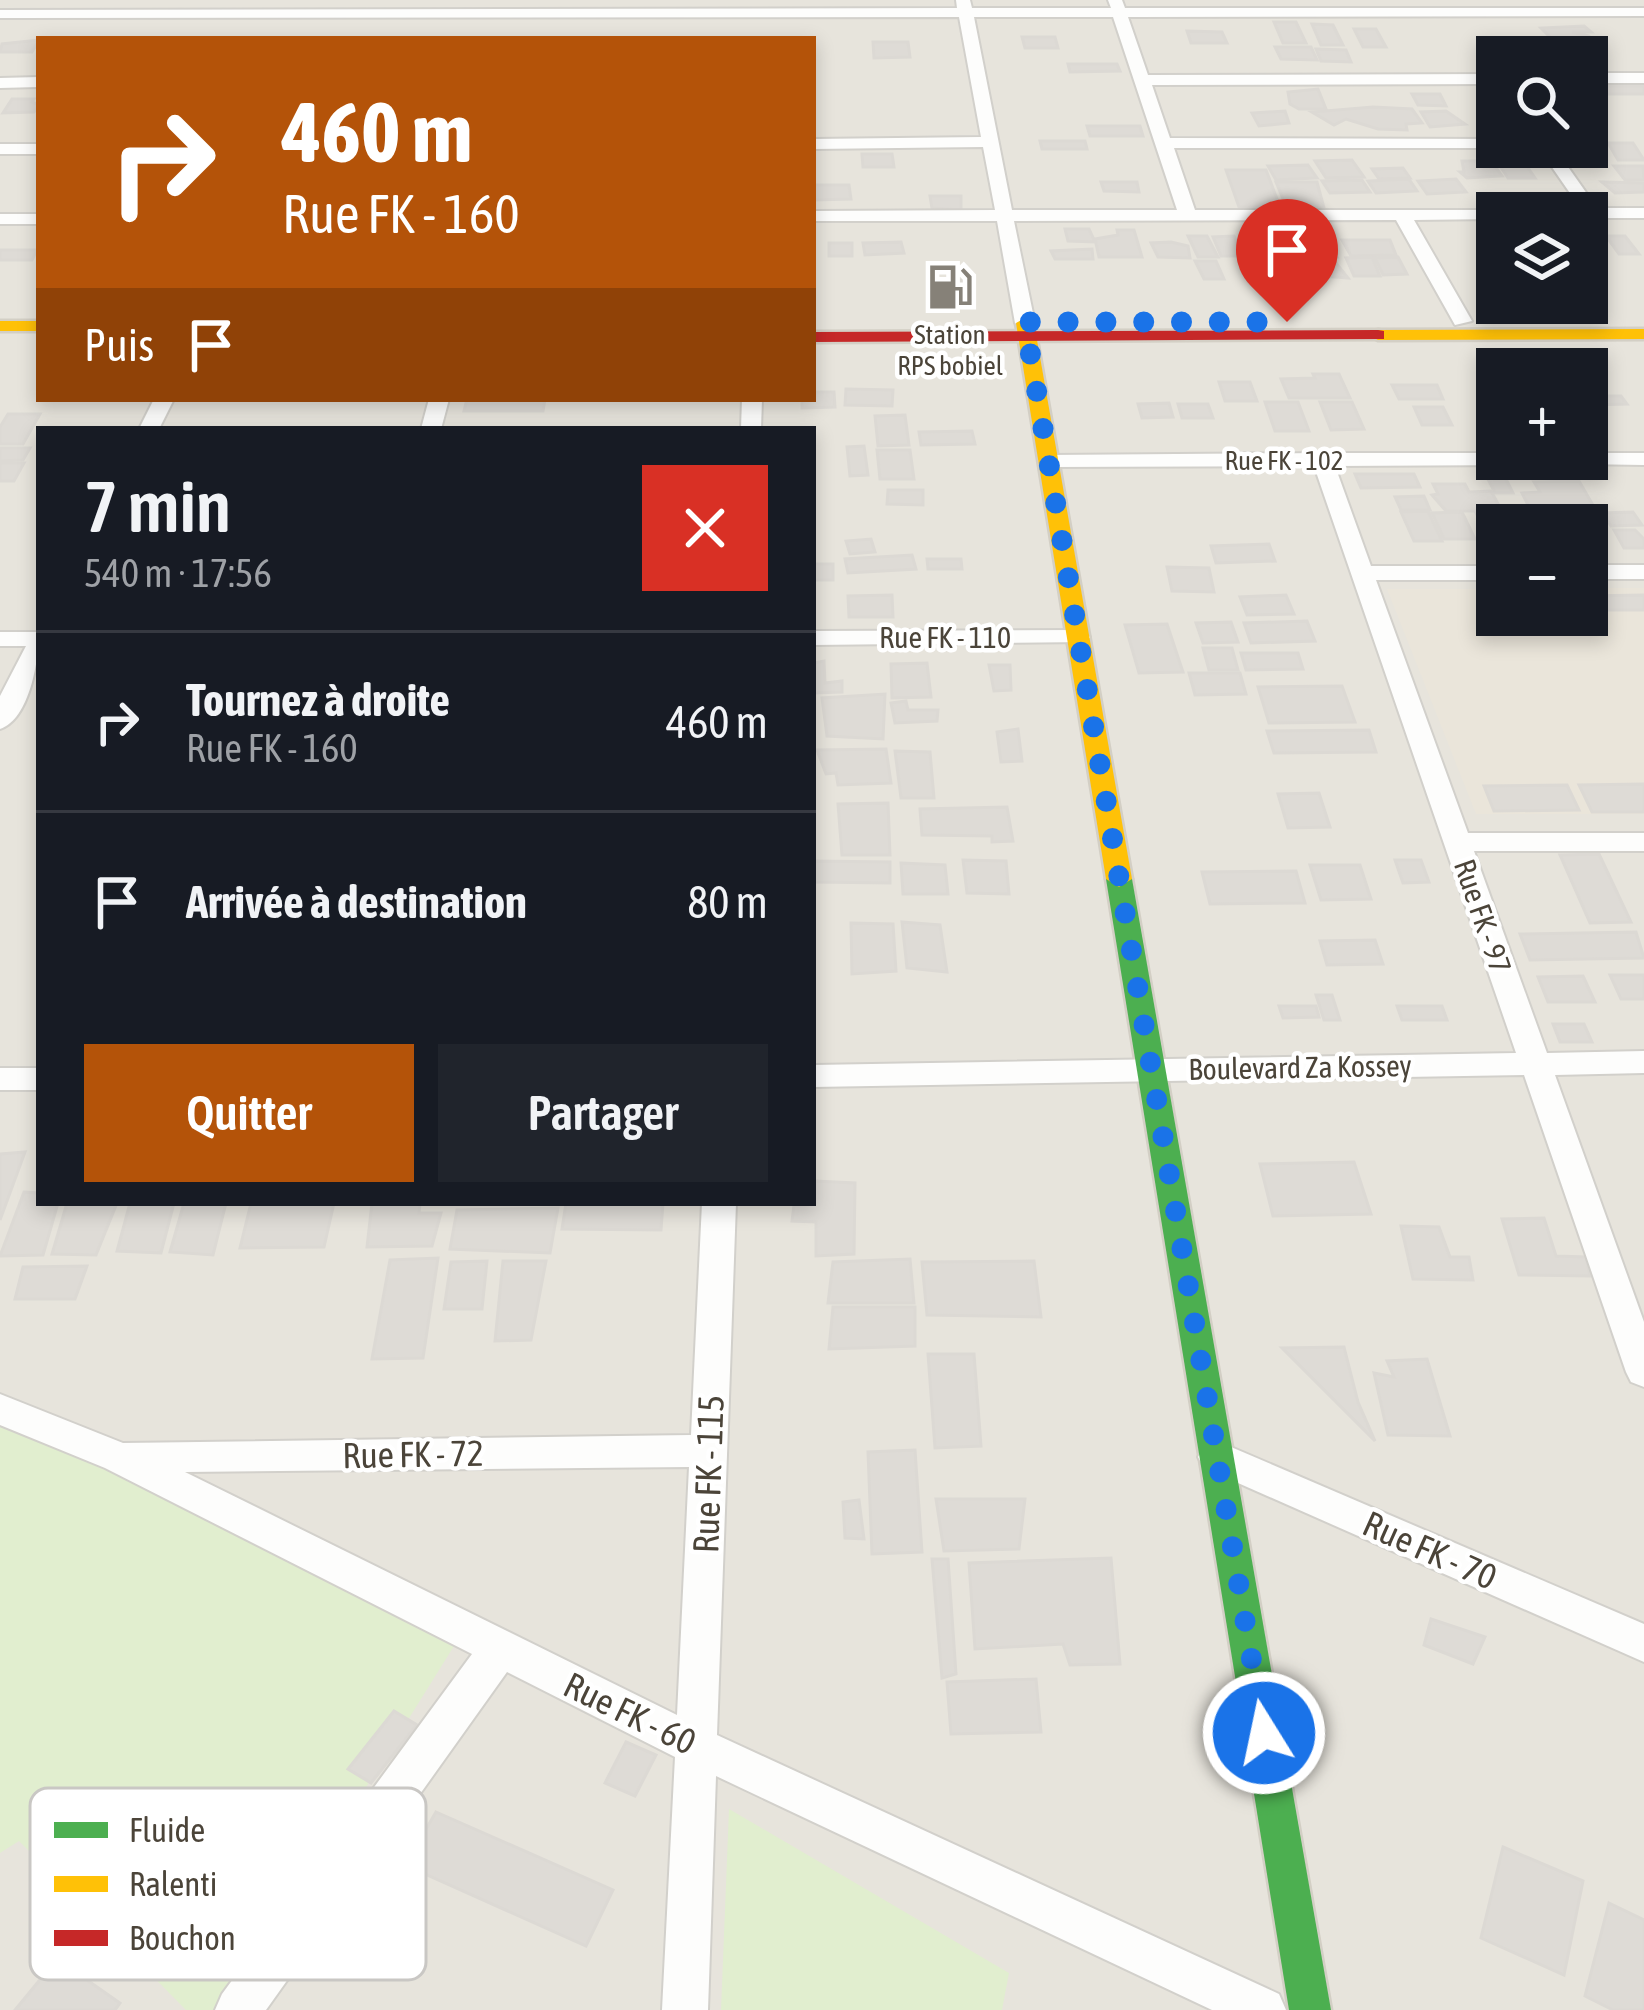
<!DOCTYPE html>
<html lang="fr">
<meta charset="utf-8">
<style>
body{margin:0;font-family:"Asap Condensed",sans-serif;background:#20242c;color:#f1f3f6;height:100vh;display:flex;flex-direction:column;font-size:45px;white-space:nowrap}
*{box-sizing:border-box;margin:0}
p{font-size:39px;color:#9ea1a6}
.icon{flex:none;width:66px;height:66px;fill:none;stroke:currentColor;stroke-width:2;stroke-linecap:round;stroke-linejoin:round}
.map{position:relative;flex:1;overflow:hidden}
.details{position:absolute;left:36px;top:426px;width:780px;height:780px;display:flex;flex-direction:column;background:#171b24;border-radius:0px;box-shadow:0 6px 18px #0003}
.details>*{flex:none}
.banner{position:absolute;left:36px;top:36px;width:780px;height:366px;border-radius:0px;box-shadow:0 6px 18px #0003;background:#b45309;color:#fff;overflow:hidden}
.buttons{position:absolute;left:1476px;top:36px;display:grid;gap:24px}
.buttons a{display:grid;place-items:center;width:132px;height:132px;border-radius:0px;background:#171b24;box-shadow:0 6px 18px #0003;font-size:60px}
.pin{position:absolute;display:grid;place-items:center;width:102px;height:102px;color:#fff;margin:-123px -51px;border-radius:50% 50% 50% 0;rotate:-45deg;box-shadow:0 0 12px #0007}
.pin .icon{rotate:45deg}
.me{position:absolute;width:132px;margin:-66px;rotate:350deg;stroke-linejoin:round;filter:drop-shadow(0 0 9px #0008)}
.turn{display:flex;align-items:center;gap:42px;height:252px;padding:0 48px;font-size:54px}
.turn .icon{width:156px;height:156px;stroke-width:2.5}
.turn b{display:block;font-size:84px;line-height:102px}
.then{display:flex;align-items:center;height:114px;padding:0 48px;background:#0003;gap:24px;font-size:45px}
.round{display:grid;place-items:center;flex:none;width:126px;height:126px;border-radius:0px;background:#20242c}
.headline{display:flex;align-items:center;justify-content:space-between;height:204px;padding:0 48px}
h1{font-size:72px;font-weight:600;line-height:90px}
.primary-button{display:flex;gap:24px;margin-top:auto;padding:24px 48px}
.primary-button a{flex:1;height:138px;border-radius:0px;background:#b45309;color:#fff;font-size:48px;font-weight:600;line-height:138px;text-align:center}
.primary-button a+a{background:#20242c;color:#f1f3f6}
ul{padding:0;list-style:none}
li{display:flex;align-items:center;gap:36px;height:180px;padding:0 48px;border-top:3px solid #363941}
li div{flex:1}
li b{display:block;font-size:45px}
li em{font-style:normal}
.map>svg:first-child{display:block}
</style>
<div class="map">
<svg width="1644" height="2010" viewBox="0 0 1644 2010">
<rect width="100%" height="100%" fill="#f4f2ee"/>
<!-- residential -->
<path fill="#e7e4dc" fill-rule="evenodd" d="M0 0H1644V2010H0ZM39 39H813V399H39ZM1497 57H1587V147H1497ZM1497 213H1587V303H1497ZM1497 369H1587V459H1497ZM39 429H813V1203H39ZM1497 525H1587V615H1497Z"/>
<!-- education -->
<path fill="#eae5da" d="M1587 588H1644V814H1476L1387 589H1497V615H1587Z"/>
<!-- green -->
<g fill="#e1eecf">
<path d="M0 1418 464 1630 227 2010H186L19 1841 0 1853Z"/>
<path d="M729 1809 1009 1973 1002 2010H721Z"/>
</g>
<!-- building -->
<g fill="#dedbd6" stroke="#dcd9d4" stroke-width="3">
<path d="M1274 22H1296L1306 43H1283Z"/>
<path d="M1312 24 1333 25 1343 45H1321Z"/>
<path d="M1584 26 1591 32H1572L1589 36 1592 42 1552 39 1541 28Z"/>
<path d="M1354 29H1376L1386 47H1363Z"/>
<path d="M1187 31 1222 32 1227 43H1191Z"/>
<path d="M1022 37H1055L1058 48H1025Z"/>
<path d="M39 40 32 52H0L2 44Z"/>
<path d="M873 42H908L910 57 874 58Z"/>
<path d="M1275 47H1311L1317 60 1281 59Z"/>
<path d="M1316 49 1346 50 1351 62 1321 61Z"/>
<path d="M1068 64H1117L1120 71 1070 72Z"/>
<path d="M1601 86H1644V94H1608Z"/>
<path d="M1318 89 1326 109H1299L1290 104 1288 92Z"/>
<path d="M1412 94H1440L1446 106 1418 105Z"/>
<path d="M12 99H34L32 102 39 105 34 112 3 113Z"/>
<path d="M1373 107 1412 109 1422 123 1406 124 1407 130 1378 129 1346 119 1334 125 1312 112Z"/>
<path d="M1285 111 1289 123 1259 126 1252 113Z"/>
<path d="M1446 111 1465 124 1430 127 1421 112Z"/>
<path d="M1087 126H1140L1143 136H1090Z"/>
<path d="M1040 141H1085L1087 149H1042Z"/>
<path d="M1608 143H1633L1644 160H1618Z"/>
<path d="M1491 152H1517L1535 178H1508Z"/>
<path d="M862 154H892L894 167H863Z"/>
<path d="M1352 160 1364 177 1326 178 1315 161Z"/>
<path d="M1462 161H1491L1502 176 1467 178 1460 172H1464Z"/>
<path d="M1308 165 1317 178 1276 180 1268 166Z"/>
<path d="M1614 166H1643L1644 180H1625Z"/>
<path d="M1403 168 1410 178 1379 179 1372 169Z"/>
<path d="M1226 170H1266L1280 207H1239Z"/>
<path d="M1409 179 1417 191 1376 193 1368 181Z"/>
<path d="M1456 179 1466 192 1427 194 1418 181Z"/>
<path d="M1362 180 1370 192 1330 193 1322 181Z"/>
<path d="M1101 182H1137L1139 192 1104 191Z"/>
<path d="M1276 182H1317L1324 208 1286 206Z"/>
<path d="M1602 182 1644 183V192L1615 193Z"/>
<path d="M814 185H849L851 199 815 200Z"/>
<path d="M930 196H961V210L932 208Z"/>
<path d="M1065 229H1089L1095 242 1068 241Z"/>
<path d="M1117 230H1134L1142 257H1099L1095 239 1118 235Z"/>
<path d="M1188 236H1207L1218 257H1198Z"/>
<path d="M1234 236 1242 256H1221L1213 237Z"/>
<path d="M1606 236H1625L1639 254H1619Z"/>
<path d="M1342 240H1390L1396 255 1351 256Z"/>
<path d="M901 242 904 253 865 255 863 243Z"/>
<path d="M1171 242 1188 246 1190 258 1158 257 1151 243Z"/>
<path d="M1300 242H1328L1337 257 1310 258Z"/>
<rect x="829" y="243" width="23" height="13"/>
<path d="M1092 249 1093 259H1055L1051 251Z"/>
<path d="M0 250H37L32 260H0Z"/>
<path d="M1372 257 1380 276H1354L1346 258Z"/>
<path d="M1398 257 1407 274 1383 275 1375 258Z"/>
<path d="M1195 261H1216L1224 279H1204Z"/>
<path d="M1305 261 1323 267 1336 263 1348 278 1309 275Z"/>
<path d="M939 280H962L964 294 941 295Z"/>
<path d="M1313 374H1339L1350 398H1289L1281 379 1315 378Z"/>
<path d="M1219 382H1250L1257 401H1225Z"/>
<path d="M1392 385H1437L1443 399H1399Z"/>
<path d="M846 389 893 390 892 406 845 405Z"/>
<path d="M813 392H834L835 407 802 408V399H813Z"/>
<path d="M1587 396H1621L1627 404 1587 405Z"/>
<path d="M467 399H545L543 411H464Z"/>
<path d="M1265 402H1298L1309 431H1275Z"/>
<path d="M1320 402H1352L1364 429 1331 430Z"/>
<path d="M1169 403 1173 417 1142 418 1138 404Z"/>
<path d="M1178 404H1208L1213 418H1182Z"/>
<path d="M1414 407H1443L1452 425H1422Z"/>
<path d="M8 414H40L23 444H0V427Z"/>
<path d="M905 415 909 445 878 446 875 416Z"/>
<path d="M972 431 975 444 921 445 919 432Z"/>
<path d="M864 446 868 475 850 476 847 447Z"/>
<path d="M0 448H30L23 460 0 461Z"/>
<path d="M877 450H910L914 479H880Z"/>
<path d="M0 463H24L14 481H0Z"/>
<path d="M1485 473H1503L1513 493H1495Z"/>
<path d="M1355 474H1414L1420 487 1361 488Z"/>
<path d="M1579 481 1594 507H1529L1522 493 1540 492 1534 482Z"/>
<path d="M1433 484H1465L1469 492 1491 491 1502 511H1446L1432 495 1438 494Z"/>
<path d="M888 490H923V505L887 504Z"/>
<path d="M1424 496 1430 510H1401L1395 497Z"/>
<path d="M1428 511 1442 541H1414L1401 512Z"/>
<path d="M1462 512 1475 539H1444L1432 513Z"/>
<path d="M1509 512H1548L1555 525H1515Z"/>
<path d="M1633 512 1642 525 1611 526 1602 513Z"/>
<path d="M1476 513H1507L1513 525H1497V540H1489Z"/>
<path d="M1614 530H1635L1644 539V548H1624Z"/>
<path d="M871 539 875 552 850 554 846 541Z"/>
<path d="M1269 544 1275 561 1216 563 1211 546Z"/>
<path d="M912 555 916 569 848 573 845 559Z"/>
<path d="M927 559H961L962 569H928Z"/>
<rect x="813" y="564" width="20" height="16"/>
<path d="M1167 567 1209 568 1214 592 1172 591Z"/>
<path d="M892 595 893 617H849L848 596Z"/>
<path d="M1286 595 1294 614 1247 615 1240 597Z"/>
<path d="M1644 595V610H1587V596Z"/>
<path d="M1307 621 1315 641 1251 643 1244 623Z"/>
<path d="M1231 622 1238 642 1203 643 1196 623Z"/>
<path d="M1167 624 1183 672 1139 673 1125 625Z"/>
<path d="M1203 648H1232L1238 670H1209Z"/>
<path d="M1241 653H1298L1303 669 1246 670Z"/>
<path d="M824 661 825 683 842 681V692L813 693V663Z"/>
<path d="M927 663 931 697 892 698 891 664Z"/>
<path d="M989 665H1010L1011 690 994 691Z"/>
<path d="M1189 673H1240L1246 694 1195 695Z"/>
<path d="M1342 686 1355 722 1269 723 1258 687Z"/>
<path d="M885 694 883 739 827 736 822 698Z"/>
<path d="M906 701 908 710H938L937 721 895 723 891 703Z"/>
<path d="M1018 729 1022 761 1001 762 997 732Z"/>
<path d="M1369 730 1376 752 1274 753 1267 731Z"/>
<path d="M886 749 891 783 838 785 836 773 826 774 817 750Z"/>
<path d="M895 751 930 752 934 798H901Z"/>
<path d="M1644 784V812H1592L1579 785Z"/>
<path d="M1567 785 1579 810 1494 811 1484 786Z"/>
<path d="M1319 793 1330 827 1288 828 1278 794Z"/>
<path d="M888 803 890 855H842L838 804Z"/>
<path d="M1007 807 1013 841 992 842V836L922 835 920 809Z"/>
<path d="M1599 854 1631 922 1590 923 1560 855Z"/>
<path d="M963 860 1006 861 1009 894 967 893Z"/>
<path d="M1395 860H1421L1429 882 1403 883Z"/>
<path d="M813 861 890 862V883L813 882Z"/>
<path d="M901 863 945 865 948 894H903Z"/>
<path d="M1310 865H1360L1371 899 1321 900Z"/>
<path d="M1296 871 1305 903 1210 904 1202 872Z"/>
<path d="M902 922 940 925 947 972 907 968Z"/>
<path d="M851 923 893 924 896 971 852 974Z"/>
<path d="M1636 932 1644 958 1530 960 1520 934Z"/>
<path d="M1375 940 1383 964 1327 965 1320 941Z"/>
<path d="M1610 975H1644V999H1621Z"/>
<path d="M1583 976 1595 1002H1548L1538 977Z"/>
<path d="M1316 995H1332L1340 1020H1324Z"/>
<path d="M1279 1006H1316L1319 1017 1283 1018Z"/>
<path d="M1397 1006H1442L1447 1020H1402Z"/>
<path d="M1553 1024H1584L1592 1042H1560Z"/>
<path d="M25 1152 0 1220V1154Z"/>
<path d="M1354 1162 1371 1214 1273 1216 1260 1164Z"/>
<path d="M815 1181 855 1183 854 1254 816 1256V1222L792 1221 794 1205H815Z"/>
<path d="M24 1192 39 1193V1203H58L43 1255 0 1256Z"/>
<path d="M67 1203H117L96 1255 52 1254Z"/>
<path d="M130 1203H174L161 1253 117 1251Z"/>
<path d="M184 1203H226L213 1255 170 1252Z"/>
<path d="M251 1203H334L324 1247 240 1248Z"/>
<path d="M372 1203H420L419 1213H441L432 1246 367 1247Z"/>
<path d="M566 1203H663L661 1230 562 1229Z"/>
<path d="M558 1208 550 1253 450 1249 457 1210Z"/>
<path d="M1544 1218 1556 1256 1586 1257 1590 1276 1519 1275 1502 1219Z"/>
<path d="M1401 1226 1439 1227 1450 1257H1469L1473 1280 1413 1279Z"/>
<path d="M438 1258 423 1358 372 1359 390 1260Z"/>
<path d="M910 1259 914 1303H828L833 1262Z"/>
<path d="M487 1261 482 1309H444L451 1262Z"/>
<path d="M503 1261H546L531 1340 495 1341Z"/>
<path d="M1034 1261 1041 1317 927 1315 922 1262Z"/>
<path d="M87 1266 75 1299H15L23 1267Z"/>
<path d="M833 1307H915V1346L829 1349Z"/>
<path d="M1344 1347 1358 1402 1375 1441 1282 1348Z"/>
<path d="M928 1354H974L981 1446 935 1448Z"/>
<path d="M1427 1359 1450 1436 1388 1435 1374 1373 1394 1377 1387 1361Z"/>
<path d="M915 1450 922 1552 872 1554 868 1452Z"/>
<path d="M936 1499H1025L1019 1549 944 1551Z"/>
<path d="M859 1500 864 1539 845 1538 843 1502Z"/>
<path d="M1111 1558 1120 1664 1070 1665 1063 1644 975 1649 969 1563Z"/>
<path d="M932 1559H948L956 1674 942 1678Z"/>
<path d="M1431 1619 1485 1637 1473 1664 1424 1645Z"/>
<path d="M1036 1679 1041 1732 951 1734 947 1682Z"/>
<path d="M394 1711 417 1725 371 1783 348 1769Z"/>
<path d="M626 1742 656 1755 635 1796 605 1783Z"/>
<path d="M436 1812 613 1890 586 1946 405 1865Z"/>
<path d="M1503 1847 1583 1881 1564 1975 1481 1938Z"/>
<path d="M1609 1903 1644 1920V2010H1613L1585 1996Z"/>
<path d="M57 1959 120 2003 115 2010H15Z"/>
</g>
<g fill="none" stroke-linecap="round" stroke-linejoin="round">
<!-- street casing -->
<g stroke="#d2d0cb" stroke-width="4">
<g id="street">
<path d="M956 0H970L972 8H1111L1108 0H1122L1125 8H1644V16L1128 17 1148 75 1497 74V84L1152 85 1170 138 1497 139V147L1503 148H1174L1195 210H1503L1497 219 1414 220 1472 321 1455 325 1396 220 1014 221 1035 323 1025 329 1015 323 997 221H813V211L995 210 983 147 813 149V139L981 137 959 17 0 18V10L957 8ZM974 17H1113L1177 210H1012Z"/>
<rect x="1587" y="73" width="57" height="10"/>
<path d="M39 77V87L0 88V78Z"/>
<rect x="0" y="144" width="39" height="10"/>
<path d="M1538 147H1554L1597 208H1644V218H1587V213H1578L1581 209Z"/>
<rect x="0" y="214" width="39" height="10"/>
<path d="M154 399H174L159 429H139Z"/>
<path d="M429 399H449L441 429H421Z"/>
<path d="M742 399H762L761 429H741Z"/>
<path d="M1322 453H1497V459H1531L1520 465 1335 466 1371 566H1497V580H1376L1468 833H1644V851H1474L1547 1053 1644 1051V1073L1555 1075 1644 1322V1387L1631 1382 1626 1372 1524 1075 813 1087V1065L1516 1053 1314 466 1049 467 1038 461 1049 455Z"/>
<path d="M1587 453H1644V465L1579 464 1576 459H1587Z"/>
<rect x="1587" y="565" width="57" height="14"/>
<path d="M1078 630 1090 637 1087 642 813 645V631Z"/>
<path d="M0 632H39C39 659 30 719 0 729V696L26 646H0Z"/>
<rect x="0" y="1068" width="39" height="22"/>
<path d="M702 1203H736L717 1735 1279 1994 1286 2010H1212L716 1776 708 2010H662L675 1757 507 1672 266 2010H215L222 1994 472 1654 105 1468 0 1425V1394L123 1443 691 1435ZM689 1467 677 1715 185 1472Z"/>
<path d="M1217 1441 1644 1624V1662L1204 1468 1198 1457 1204 1446Z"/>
</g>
</g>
<!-- fast casing -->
<g stroke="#d3cfc5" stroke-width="5">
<path id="fast" d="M1119 871 1132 879 1331 2010H1289L1106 879Z"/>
</g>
<!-- slow casing -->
<g stroke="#d3cfc5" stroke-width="5">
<g id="slow">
<path d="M1025 318 1034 323 1132 879 1119 887 1106 879 1016 323Z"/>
<rect x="0" y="321" width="39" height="10"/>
<path d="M1644 329V339L1378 340 1369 335 1378 330Z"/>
</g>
</g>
<!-- jam casing -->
<g stroke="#d3cfc5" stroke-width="5">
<path id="jam" d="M1378 330 1384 331V339L813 342V332Z"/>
</g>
<!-- street -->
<use href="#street" fill="#fdfdfc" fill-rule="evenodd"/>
<!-- fast -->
<use href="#fast" fill="#4caf50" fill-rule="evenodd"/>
<!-- slow -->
<use href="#slow" fill="#ffc107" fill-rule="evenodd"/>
<!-- jam -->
<use href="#jam" fill="#c62828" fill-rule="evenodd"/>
</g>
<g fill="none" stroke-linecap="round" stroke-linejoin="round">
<!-- route -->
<path stroke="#1a73e8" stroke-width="21" stroke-dasharray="0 37.8" d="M1264 1733 1025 322H1287"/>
</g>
<!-- icons -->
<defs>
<g id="fuel-bare" transform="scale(3.6)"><path d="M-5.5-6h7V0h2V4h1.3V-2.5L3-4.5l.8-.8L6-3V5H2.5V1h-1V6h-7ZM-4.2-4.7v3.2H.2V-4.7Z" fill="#868178" stroke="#fff" stroke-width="2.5" paint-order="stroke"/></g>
</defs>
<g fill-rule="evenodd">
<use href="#fuel-bare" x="950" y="287"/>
</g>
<g text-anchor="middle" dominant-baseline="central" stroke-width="9" stroke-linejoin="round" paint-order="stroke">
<!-- far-poi labels -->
<g font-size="27" fill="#4b4439" stroke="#fff">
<text x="950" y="334">Station<tspan x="950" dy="31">RPS bobiel</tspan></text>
</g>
<!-- far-street labels -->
<g font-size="27" fill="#4b4439" stroke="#fff">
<text x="1284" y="460">Rue FK - 102</text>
</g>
<!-- street labels -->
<g font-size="30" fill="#4b4439" stroke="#fff">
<text x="945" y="637">Rue FK - 110</text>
<text transform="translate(1483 916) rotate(71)">Rue FK - 97</text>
<text transform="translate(1300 1067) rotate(-1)">Boulevard Za Kossey</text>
</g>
<!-- near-street labels -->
<g font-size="36" fill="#4b4439" stroke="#fff">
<text transform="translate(413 1454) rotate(-1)">Rue FK - 72</text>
<text transform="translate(708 1474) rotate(-88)">Rue FK - 115</text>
<text transform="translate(1430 1550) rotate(24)">Rue FK - 70</text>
<text transform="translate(630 1713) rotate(26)">Rue FK - 60</text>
</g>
</g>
<!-- legend -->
<rect x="30" y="1788" width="396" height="192" rx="18" fill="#fff" stroke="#c9c7c4" stroke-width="3"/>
<rect x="54" y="1822" width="54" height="16" fill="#4caf50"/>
<rect x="54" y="1876" width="54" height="16" fill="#ffc107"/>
<rect x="54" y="1930" width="54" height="16" fill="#c62828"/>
<g font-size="33" fill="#4b4439">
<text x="129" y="1842">Fluide</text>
<text x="129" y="1896">Ralenti</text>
<text x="129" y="1950">Bouchon</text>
</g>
</svg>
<div class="buttons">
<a><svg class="icon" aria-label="search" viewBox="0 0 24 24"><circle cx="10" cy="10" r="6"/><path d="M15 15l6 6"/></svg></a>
<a><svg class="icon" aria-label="layers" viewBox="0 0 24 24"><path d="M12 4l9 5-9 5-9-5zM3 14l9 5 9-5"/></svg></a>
<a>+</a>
<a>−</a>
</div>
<div class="pin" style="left:1287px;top:322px;background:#d93025"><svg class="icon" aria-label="arrive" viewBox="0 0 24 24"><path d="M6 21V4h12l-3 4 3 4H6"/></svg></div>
<svg class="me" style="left:1264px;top:1733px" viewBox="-20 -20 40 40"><circle r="17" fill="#1a73e8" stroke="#fff" stroke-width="3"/><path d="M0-11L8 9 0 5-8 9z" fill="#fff"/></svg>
<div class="banner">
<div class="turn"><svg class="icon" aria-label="right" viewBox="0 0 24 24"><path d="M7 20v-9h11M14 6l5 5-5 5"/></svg><div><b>460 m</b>Rue FK - 160</div></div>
<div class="then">Puis<svg class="icon" aria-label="arrive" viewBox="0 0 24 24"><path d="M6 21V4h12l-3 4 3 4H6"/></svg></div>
</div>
<section class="details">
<div class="headline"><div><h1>7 min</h1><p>540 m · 17:56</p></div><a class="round" style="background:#d93025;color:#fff"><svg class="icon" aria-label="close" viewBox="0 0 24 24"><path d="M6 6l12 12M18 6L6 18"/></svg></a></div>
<ul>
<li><svg class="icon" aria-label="right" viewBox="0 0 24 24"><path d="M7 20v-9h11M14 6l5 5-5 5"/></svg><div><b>Tournez à droite</b><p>Rue FK - 160</p></div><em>460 m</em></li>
<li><svg class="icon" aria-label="arrive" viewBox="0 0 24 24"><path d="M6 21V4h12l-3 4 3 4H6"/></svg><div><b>Arrivée à destination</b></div><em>80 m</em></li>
</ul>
<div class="primary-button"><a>Quitter</a><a>Partager</a></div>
</section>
</div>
